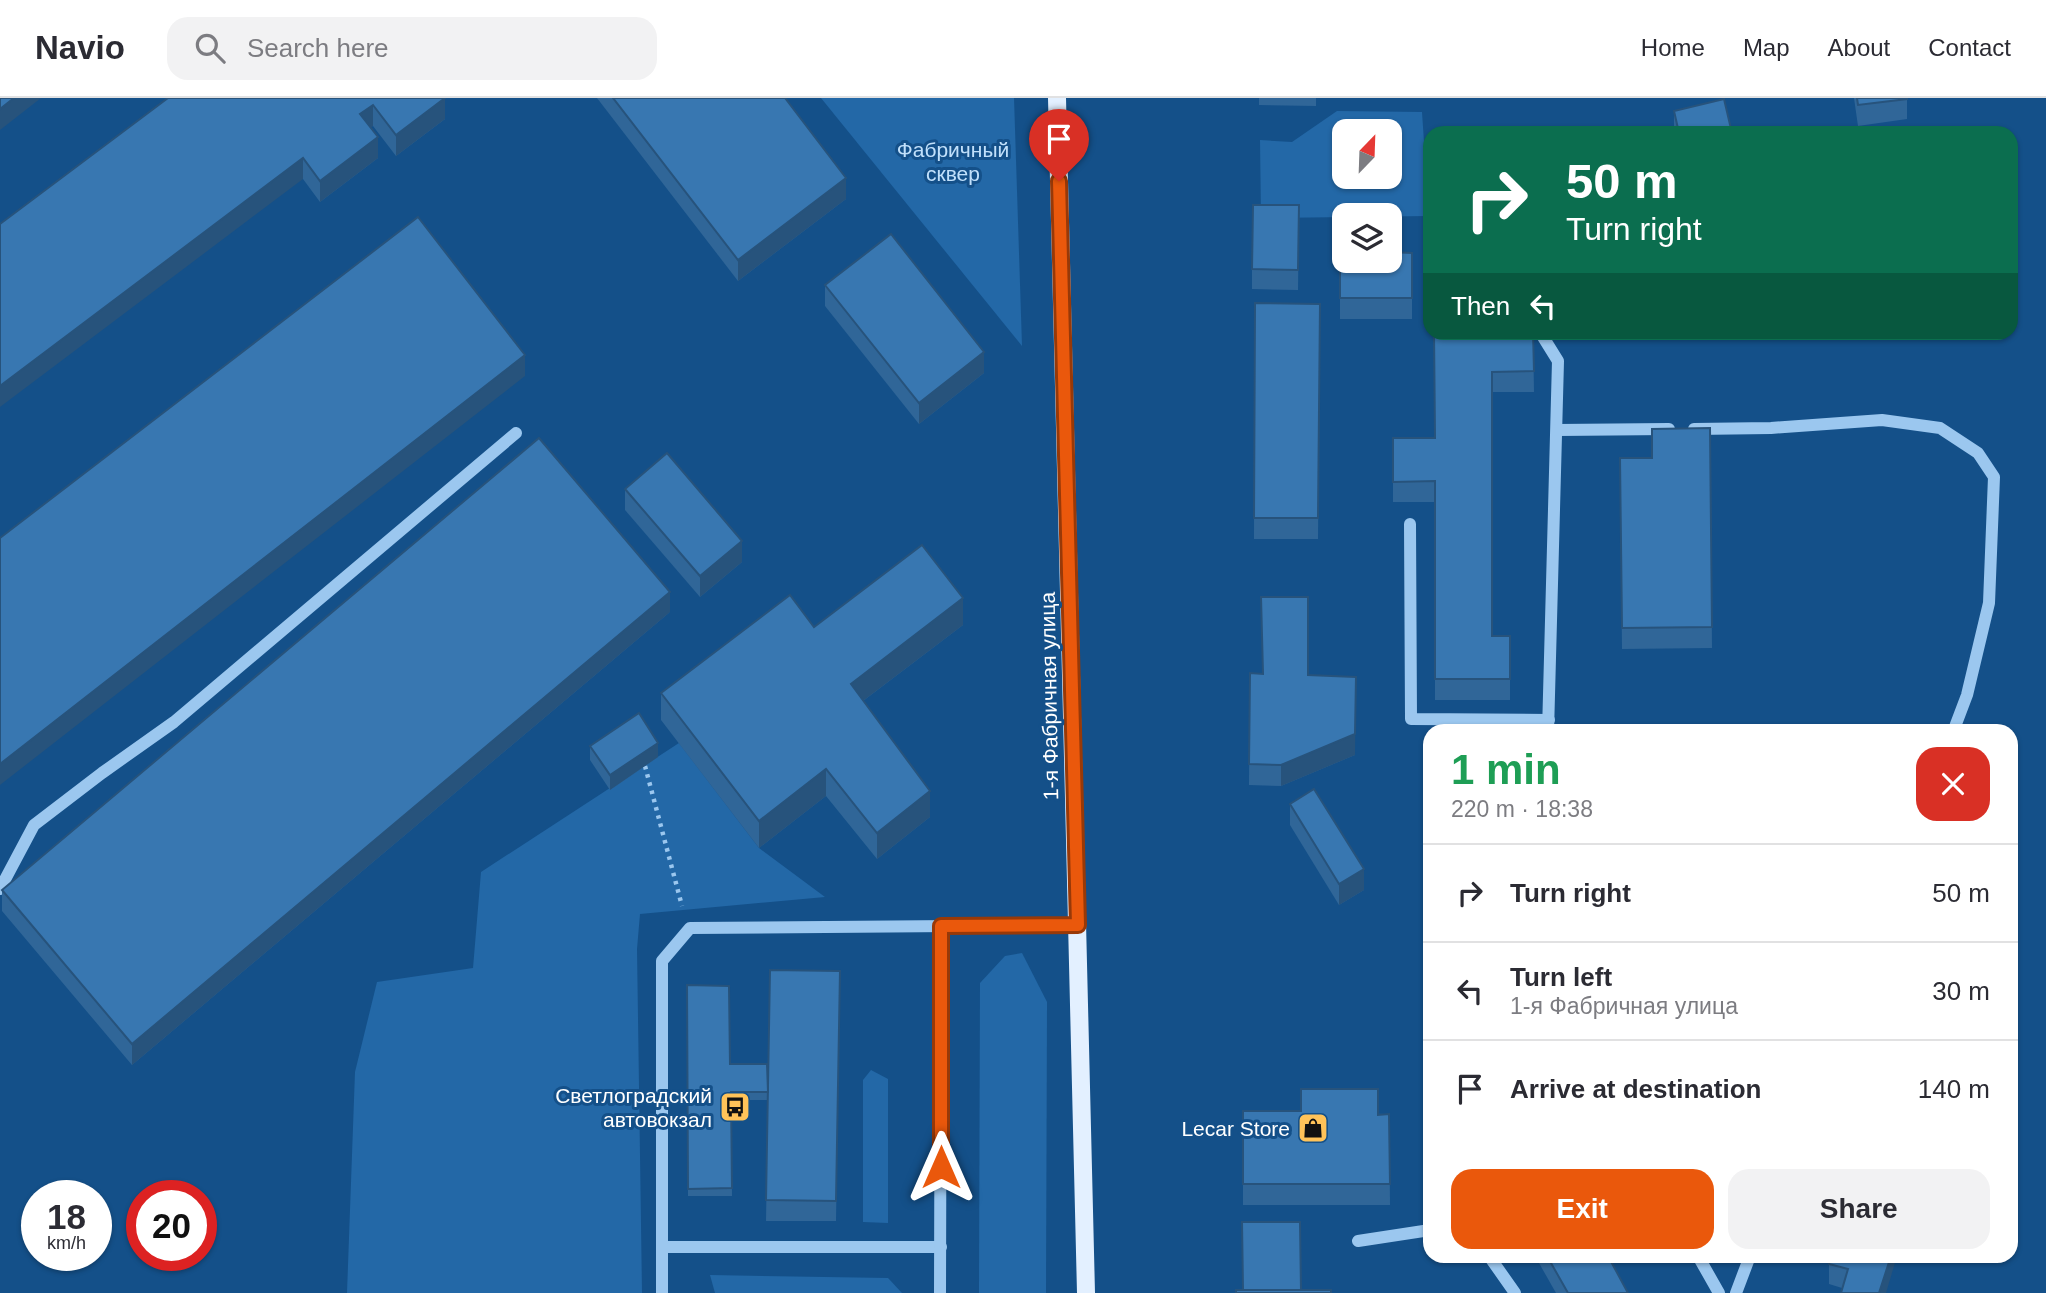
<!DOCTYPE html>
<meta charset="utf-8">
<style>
body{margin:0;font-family:Arial,sans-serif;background:#f2f2f3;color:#2b2b33;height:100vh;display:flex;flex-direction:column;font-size:26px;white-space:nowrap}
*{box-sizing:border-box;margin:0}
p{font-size:23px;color:#7c7c81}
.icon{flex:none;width:38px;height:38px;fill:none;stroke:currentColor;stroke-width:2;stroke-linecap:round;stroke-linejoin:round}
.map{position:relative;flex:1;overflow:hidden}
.details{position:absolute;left:1423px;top:626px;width:595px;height:539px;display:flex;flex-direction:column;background:#fff;border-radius:21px;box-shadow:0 2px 5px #0004}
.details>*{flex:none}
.guide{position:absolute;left:1423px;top:28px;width:595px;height:214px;border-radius:21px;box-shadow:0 2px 5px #0004;background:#0b6e4f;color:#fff;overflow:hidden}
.needle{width:46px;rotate:23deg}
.controls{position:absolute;left:1332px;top:21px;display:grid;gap:14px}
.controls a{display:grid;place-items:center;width:70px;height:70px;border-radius:14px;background:#fff;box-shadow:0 2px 5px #0004;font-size:35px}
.speed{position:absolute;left:21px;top:1082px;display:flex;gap:14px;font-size:35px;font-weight:700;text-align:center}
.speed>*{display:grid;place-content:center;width:91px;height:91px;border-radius:50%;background:#fff;box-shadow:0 2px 5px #0004;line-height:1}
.speed small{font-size:18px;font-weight:400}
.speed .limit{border:10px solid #d22;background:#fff;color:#111}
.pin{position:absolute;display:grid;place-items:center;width:60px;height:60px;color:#fff;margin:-72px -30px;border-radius:50% 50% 50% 0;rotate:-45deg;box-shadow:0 0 7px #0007}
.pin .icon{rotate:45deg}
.me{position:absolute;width:77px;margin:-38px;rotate:0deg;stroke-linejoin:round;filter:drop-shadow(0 0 5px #0008)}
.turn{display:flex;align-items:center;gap:24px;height:147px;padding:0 28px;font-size:32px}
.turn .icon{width:91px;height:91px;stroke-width:2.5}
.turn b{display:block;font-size:49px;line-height:60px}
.then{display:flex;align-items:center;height:66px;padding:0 28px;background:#0003;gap:14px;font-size:26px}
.round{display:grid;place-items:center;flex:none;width:74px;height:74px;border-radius:21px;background:#f2f2f3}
.overview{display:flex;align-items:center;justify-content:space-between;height:119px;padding:0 28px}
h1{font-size:42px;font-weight:700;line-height:52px;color:#1e9e55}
.button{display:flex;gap:14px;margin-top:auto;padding:14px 28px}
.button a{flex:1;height:80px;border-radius:21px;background:#ea580c;color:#fff;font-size:28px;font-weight:700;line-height:80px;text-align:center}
.button a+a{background:#f2f2f3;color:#2b2b33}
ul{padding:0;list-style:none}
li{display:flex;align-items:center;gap:21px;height:98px;padding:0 28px;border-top:2px solid #e1e1e2}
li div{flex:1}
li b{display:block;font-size:26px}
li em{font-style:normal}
header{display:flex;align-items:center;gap:42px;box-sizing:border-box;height:98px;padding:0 35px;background:#fff;border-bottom:2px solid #e1e1e2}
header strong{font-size:33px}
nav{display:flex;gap:38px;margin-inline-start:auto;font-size:24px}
.search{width:490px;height:63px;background:#f2f2f3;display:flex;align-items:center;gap:18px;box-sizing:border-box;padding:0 24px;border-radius:21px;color:#7c7c81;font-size:26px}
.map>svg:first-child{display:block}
</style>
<header>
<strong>Navio</strong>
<div class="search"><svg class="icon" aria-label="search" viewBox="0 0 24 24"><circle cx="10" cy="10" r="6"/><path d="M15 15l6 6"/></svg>Search here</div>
<nav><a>Home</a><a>Map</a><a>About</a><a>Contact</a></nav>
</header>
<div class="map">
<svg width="2046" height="1195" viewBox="0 0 2046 1195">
<rect width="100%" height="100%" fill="#145089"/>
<!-- green -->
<g fill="#2368a7" fill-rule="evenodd">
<path d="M821 0H1014L1022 248Z"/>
<path d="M1337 13 1422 14 1429 118 1261 120 1260 42 1292 44ZM1344 33H1390V79H1344Z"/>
<path d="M679 645 759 750 825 799 640 816 637 851 642 1195H347L355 974 377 884 473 870 481 774Z"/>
<path d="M1022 855 1047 904 1046 1195H979L980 885 1005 858Z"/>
<path d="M871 972 888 981V1125L863 1124V982Z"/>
<path d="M710 1177 888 1180 902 1195H715Z"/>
</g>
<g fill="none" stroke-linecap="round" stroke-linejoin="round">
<!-- path -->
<path stroke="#9bc7ef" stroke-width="4.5" stroke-dasharray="3.5 5" stroke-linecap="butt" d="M645 668 682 808"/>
<!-- minor -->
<g stroke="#9bc7ef" stroke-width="12">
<path d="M1540 234 1558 263 1548 634"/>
<path d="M1694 331 1771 330 1882 322 1940 330 1978 355 1994 379 1989 505 1967 597 1953 634"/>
<path d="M1557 332 1669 331"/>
<path d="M1410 426 1411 621 1549 622"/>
<path d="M0 791 34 727 102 675 174 624 516 335"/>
<path d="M1358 1143 1430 1132"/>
<path d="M662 1149H941"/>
<path d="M1489 1158 1515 1195"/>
<path d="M1698 1158 1719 1195"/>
<path d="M662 1195V863L690 830 1078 827"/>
<path d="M940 1195 941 828"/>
<path d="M1736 1195 1750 1158"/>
</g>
<!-- major -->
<path stroke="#e3f0ff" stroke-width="18" d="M1057 0 1086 1195"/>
</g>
<!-- wall -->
<g fill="#306698">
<path d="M168 0H445V21L396 58 373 28 370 29 378 60 320 104 303 81Z"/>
<path d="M597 0H785L846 101 738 183Z"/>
<path d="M1259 0H1316V8L1259 7Z"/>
<path d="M1854 0H1907V21L1858 28Z"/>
<path d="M1674 13 1732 35H1674Z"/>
<path d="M1299 107 1298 192 1252 191V171Z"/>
<path d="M1340 111 1344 163 1412 155V221H1340Z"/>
<path d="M825 187 984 275 919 326 825 208Z"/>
<path d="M1255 205 1320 206 1318 441H1254Z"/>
<path d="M1434 234H1533L1534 294H1492V538H1510V602H1435V404H1393V340H1435Z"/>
<path d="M1710 330 1712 550 1622 551 1620 360H1652Z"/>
<path d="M625 391 742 464 700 499 625 412Z"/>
<path d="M670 514 132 967 2 813V792Z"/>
<path d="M963 527 863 603 930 719 877 761 826 698 759 750 661 622V595L814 529Z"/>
<path d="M1250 575 1308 577 1355 657 1281 688 1249 687Z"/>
<path d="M590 648 658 659 610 692 590 662Z"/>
<path d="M1290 706 1364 792 1339 807 1290 727Z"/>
<path d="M840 873 836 1123H766L768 1002H731L732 1098H688L687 887 730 966 768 994Z"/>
<path d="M1243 1013 1389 1016 1390 1107H1243Z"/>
<path d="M1535 1158H1608L1628 1195H1556Z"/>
<path d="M1897 1158 1842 1190 1829 1186V1166Z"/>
</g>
<!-- shaded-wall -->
<g fill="#27537c">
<path d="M14 0H41L0 32V11Z"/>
<path d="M445 0V21L396 58V37Z"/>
<path d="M373 7V28L360 37V16Z"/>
<path d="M378 39V60L320 104V83Z"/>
<path d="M303 60V81L0 309V288Z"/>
<path d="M846 80V101L738 183V162Z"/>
<path d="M984 254V275L919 326V305Z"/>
<path d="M525 257V278L0 687V666Z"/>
<path d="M742 443V464L700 499V478Z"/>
<path d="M670 494V514L132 967V946Z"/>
<path d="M963 500V527L851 612V586Z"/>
<path d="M1356 579 1355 657 1281 688V667Z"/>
<path d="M658 645V659L610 692V677Z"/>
<path d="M826 671V698L759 750V723Z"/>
<path d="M930 693V719L877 761V735Z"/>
<path d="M1364 771V792L1339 807V786Z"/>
<path d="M1891 1158H1897L1886 1195H1879Z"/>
</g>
<!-- building -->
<g fill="#3877b1" stroke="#27537c" stroke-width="2">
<path d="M0 0H14L0 11Z"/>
<path d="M168 0H445L396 37 373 7 360 16 378 39 320 83 303 60 0 288V126Z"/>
<path d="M613 0H785L846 80 738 162Z"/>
<path d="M1857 0H1907V1L1858 7Z"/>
<path d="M1724 1 1732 35H1679L1674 13Z"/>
<path d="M1253 107H1299L1298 172 1252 171Z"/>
<path d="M1340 111H1381V117H1344V163H1390V154L1412 155V200H1340Z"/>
<path d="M418 119 525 257 0 666V440Z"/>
<path d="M891 136 984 254 919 305 825 187Z"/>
<path d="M1255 205 1320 206 1318 420H1254Z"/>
<path d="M1434 234H1533L1534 273 1492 274V538H1510V581H1435V383L1393 384V340H1435Z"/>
<path d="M1710 330 1712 529 1622 530 1620 360H1652V331Z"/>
<path d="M539 340 670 494 132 946 2 792Z"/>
<path d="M667 355 742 443 700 478 625 391Z"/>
<path d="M922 447 963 500 851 586 930 693 877 735 826 671 759 723 661 595 790 497 814 529Z"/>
<path d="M1261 499H1308V577L1356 579 1355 636 1281 667 1249 666 1250 575 1263 576Z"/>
<path d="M639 615 658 645 610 677 590 648Z"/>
<path d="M1314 691 1364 771 1339 786 1290 706Z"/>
<path d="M770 872 840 873 836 1103 766 1102Z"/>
<path d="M687 887 729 888 730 966H767L768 994H731L732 1090 688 1091Z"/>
<path d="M1301 991H1378V1017L1389 1016 1390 1086H1243V1013H1301Z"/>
<path d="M1242 1124H1300L1301 1192H1243Z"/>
<path d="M1547 1158H1608L1628 1195H1568Z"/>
<path d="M1831 1158H1891L1879 1195H1841L1848 1171 1829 1166Z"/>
<rect x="1236" y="1192" width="95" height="3"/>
</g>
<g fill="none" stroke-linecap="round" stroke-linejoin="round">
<!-- route casing -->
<g stroke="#983908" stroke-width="18">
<path id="route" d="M941 1069V828L1078 827 1059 83"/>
</g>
<!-- route -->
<use href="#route" stroke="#ea580c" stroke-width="12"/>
</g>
<!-- icons -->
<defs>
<g id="bus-square" transform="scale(1.575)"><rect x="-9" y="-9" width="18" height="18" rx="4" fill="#ffc359" stroke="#145089"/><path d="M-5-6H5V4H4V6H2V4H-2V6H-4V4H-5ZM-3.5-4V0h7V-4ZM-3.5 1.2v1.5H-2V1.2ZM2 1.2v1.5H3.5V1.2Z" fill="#111"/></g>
<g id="shop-square" transform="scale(1.575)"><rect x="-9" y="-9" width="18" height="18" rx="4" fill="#ffc359" stroke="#145089"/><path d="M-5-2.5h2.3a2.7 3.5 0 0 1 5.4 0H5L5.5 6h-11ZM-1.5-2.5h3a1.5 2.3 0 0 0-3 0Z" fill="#111"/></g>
</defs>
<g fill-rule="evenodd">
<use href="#bus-square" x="735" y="1009"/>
<use href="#shop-square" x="1313" y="1030"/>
</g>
<g text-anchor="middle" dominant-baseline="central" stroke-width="6" stroke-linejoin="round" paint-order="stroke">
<!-- park labels -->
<g font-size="21" fill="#c1e0fb" stroke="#145089">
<text x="953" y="51">Фабричный<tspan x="953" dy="24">сквер</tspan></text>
</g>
<!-- street labels -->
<g font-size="21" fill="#fff" stroke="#145089">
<text transform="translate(1049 598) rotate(-91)">1-я Фабричная улица</text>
</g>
<!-- poi labels -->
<g font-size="21" fill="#fff" stroke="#145089" text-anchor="end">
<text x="712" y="997">Светлоградский<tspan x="712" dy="24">автовокзал</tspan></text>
<text x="1290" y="1030">Lecar Store</text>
</g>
</g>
</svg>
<div class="controls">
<a><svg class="needle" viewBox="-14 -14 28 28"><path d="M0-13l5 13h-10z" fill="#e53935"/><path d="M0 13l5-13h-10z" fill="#7c7c81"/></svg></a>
<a><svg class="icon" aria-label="layers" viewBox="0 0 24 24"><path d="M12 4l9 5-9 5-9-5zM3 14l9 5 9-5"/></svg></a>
</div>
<div class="speed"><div>18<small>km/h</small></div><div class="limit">20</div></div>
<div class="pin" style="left:1059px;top:83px;background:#d93025"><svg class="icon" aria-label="arrive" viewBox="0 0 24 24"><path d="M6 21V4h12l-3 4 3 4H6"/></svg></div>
<svg class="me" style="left:941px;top:1069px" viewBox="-20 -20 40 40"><path d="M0-17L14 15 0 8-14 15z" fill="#ea580c" stroke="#fff" stroke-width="4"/></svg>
<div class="guide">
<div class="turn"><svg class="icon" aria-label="right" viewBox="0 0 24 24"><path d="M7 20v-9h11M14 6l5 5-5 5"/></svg><div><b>50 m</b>Turn right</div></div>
<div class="then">Then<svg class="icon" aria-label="left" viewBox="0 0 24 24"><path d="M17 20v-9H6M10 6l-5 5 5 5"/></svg></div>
</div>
<section class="details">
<div class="overview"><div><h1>1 min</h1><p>220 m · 18:38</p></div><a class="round" style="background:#d93025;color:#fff"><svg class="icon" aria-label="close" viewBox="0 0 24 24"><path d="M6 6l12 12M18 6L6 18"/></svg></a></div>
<ul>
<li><svg class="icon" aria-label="right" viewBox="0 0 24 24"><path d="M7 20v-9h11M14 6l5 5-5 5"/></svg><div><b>Turn right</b></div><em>50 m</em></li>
<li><svg class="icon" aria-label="left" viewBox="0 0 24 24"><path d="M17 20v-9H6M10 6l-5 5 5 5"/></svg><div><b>Turn left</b><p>1-я Фабричная улица</p></div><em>30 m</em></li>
<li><svg class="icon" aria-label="arrive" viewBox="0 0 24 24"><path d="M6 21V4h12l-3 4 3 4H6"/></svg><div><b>Arrive at destination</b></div><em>140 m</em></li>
</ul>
<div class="button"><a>Exit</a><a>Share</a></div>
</section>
</div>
